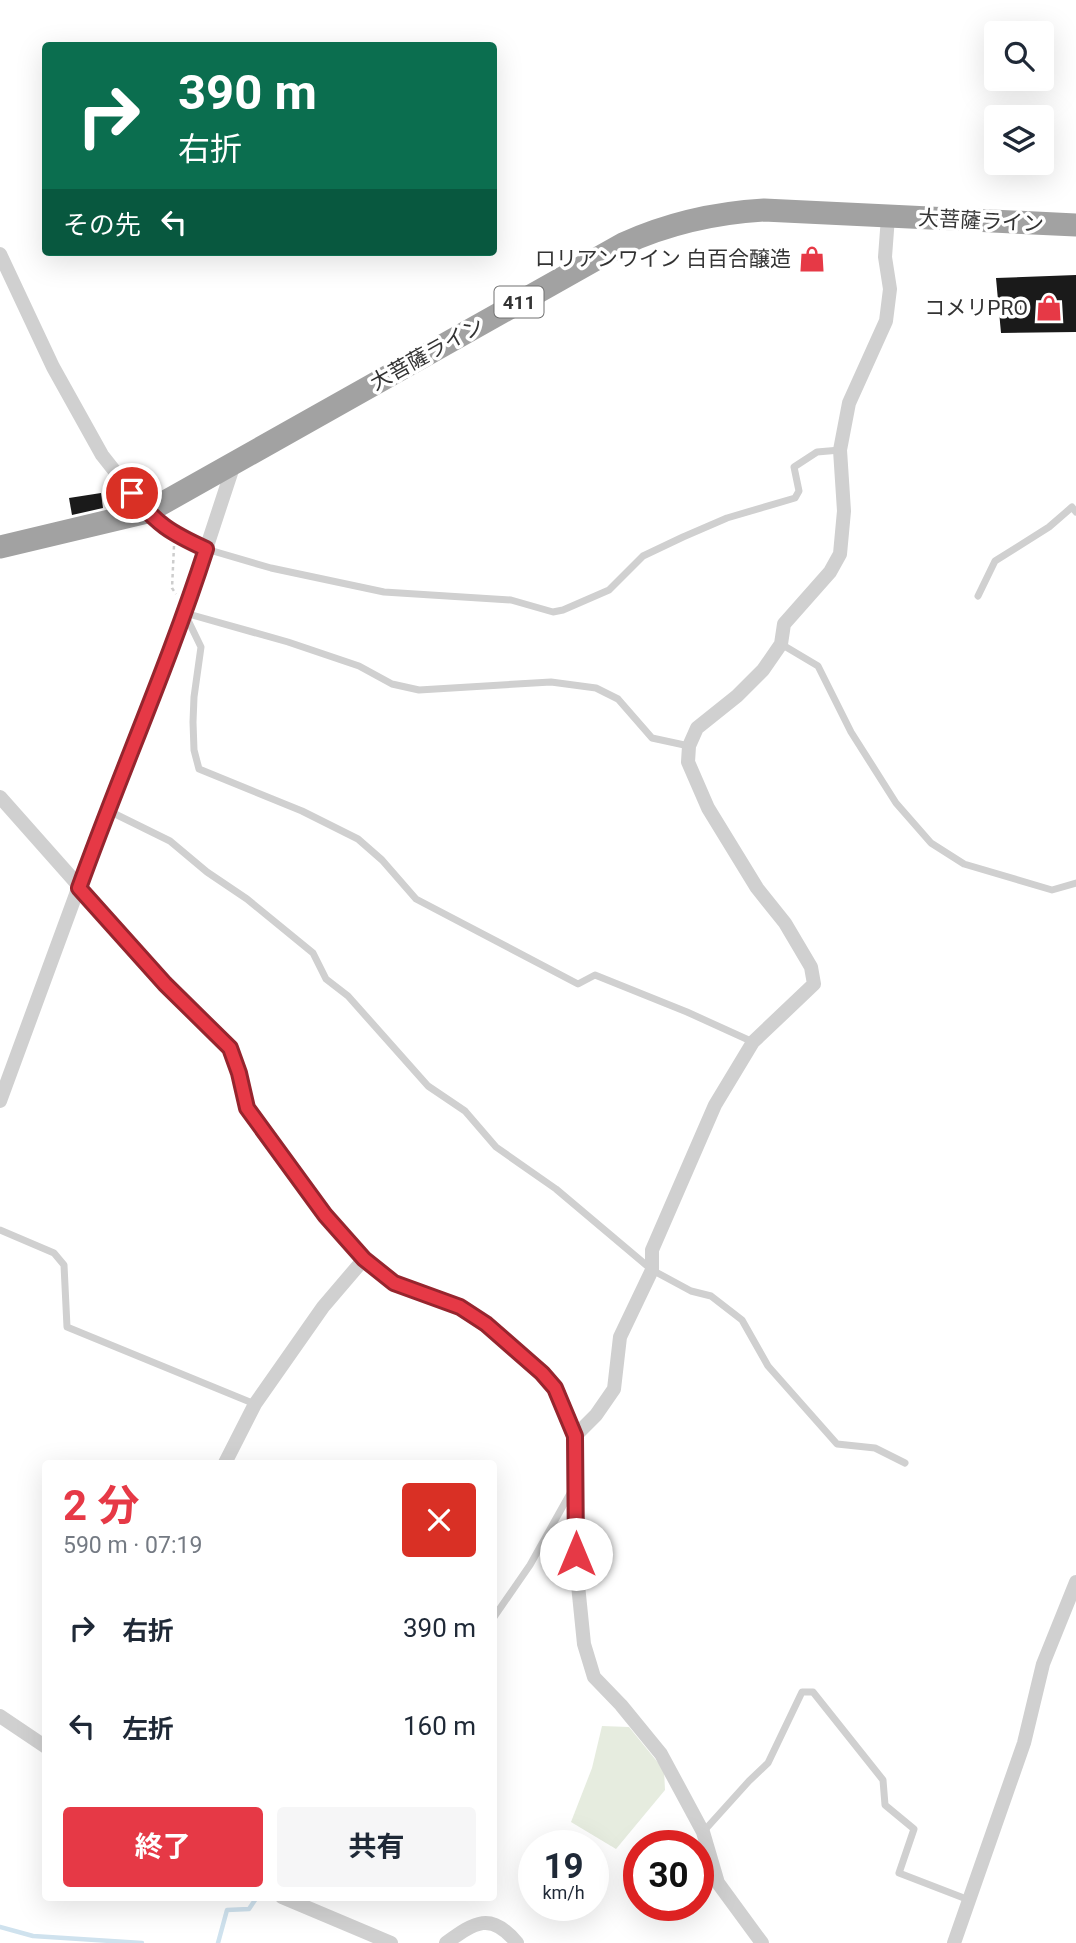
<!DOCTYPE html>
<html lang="ja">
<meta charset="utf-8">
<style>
body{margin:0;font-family:Roboto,"Noto Sans JP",sans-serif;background:#f6f6f7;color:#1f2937;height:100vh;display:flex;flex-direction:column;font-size:26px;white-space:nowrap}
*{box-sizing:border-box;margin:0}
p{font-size:23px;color:#747a83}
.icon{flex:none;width:38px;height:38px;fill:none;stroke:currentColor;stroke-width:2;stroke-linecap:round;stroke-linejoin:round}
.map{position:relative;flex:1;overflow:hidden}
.sheet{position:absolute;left:42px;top:1460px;width:455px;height:441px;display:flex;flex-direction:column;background:#fff;border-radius:7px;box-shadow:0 7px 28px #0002}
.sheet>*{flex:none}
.hud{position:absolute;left:42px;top:42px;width:455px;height:214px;border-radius:7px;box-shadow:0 7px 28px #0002;background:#0b6e4f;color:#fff;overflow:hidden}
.buttons{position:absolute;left:984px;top:21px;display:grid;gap:14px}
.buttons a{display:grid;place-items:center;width:70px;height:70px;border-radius:7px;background:#fff;box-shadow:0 7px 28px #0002;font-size:35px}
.speed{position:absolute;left:518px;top:1830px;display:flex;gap:14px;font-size:35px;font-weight:700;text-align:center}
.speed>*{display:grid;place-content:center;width:91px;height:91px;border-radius:50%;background:#fff;box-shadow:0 7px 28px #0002;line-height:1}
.speed small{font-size:18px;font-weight:400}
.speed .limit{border:10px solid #d22;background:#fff;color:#111}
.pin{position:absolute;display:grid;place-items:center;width:60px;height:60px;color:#fff;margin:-30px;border:4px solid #fff;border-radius:50%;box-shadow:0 2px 7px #0007}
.me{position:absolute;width:77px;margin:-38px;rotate:0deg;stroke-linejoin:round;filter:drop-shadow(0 0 5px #0008)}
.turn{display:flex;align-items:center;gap:24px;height:147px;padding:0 21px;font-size:32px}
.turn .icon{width:91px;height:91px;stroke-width:2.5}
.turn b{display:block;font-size:49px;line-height:60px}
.then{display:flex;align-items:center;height:66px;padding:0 21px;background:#0003;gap:14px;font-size:26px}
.round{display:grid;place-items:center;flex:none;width:74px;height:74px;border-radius:7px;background:#f6f6f7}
.headline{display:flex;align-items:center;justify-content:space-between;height:119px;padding:0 21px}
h1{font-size:42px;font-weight:700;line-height:52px;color:#e63946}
.button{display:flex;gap:14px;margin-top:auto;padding:14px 21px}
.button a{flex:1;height:80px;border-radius:7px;background:#e63946;color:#fff;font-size:28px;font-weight:700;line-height:80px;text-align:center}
.button a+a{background:#f6f6f7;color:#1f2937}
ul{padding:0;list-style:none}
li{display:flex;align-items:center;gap:21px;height:98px;padding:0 21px}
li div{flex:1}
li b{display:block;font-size:26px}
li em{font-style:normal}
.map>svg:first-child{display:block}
</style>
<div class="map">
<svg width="1076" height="1943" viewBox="0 0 1076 1943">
<rect width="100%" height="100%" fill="#fff"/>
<!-- green -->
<path fill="#e6ecdf" d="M602 1726 629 1727 664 1770 665 1790 616 1849 571 1822 592 1768Z"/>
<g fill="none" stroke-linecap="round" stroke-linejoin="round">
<!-- stream -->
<g stroke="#cfe2ee" stroke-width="4.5">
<path d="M0 1927 33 1936 142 1943"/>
<path d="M218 1943 227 1910 249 1909 257 1897"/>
</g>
</g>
<!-- building -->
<g fill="#1a1a1a">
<path d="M1076 275V332L1001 333 996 278Z"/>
<path d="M101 493 103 508 72 515 69 498Z"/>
</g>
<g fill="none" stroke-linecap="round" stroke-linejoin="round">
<!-- path -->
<path stroke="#cdcdcd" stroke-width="2.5" stroke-dasharray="3.5 3.5" stroke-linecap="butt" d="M174 546 172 588 176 594"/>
<!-- service -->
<g stroke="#d0d0d0" stroke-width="7">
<path d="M150 515 167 531 206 549 271 568 384 592 511 600 553 612 563 610 609 590 643 556 683 537 727 518 795 498 799 491 794 467 817 452 840 450"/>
<path d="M978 596 995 561 1049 527 1072 507 1076 512"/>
<path d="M185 613 288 642 359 666 392 684 419 690 551 682 596 688 618 699 652 738 689 746"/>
<path d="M185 614 201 647 194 697 193 722 194 750 199 769 302 811 358 839 382 860 416 899 578 984 595 975 687 1012 753 1042"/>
<path d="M781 644 818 666 851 732 896 803 931 843 964 864 1052 890 1076 883"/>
<path d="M107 810 170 841 207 872 247 899 313 953 326 979 348 996 428 1086 465 1111 496 1147 556 1189 652 1270 691 1291 711 1296 742 1320 768 1366 837 1444 875 1448 905 1463"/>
<path d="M0 1230 54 1253 64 1265 67 1327 255 1404"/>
<path d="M494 1617 530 1565 572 1490"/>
<path d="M703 1832 749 1781 768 1763 802 1692H813L883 1780 885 1805 914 1829 899 1873 969 1900"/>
</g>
<!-- minor -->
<g stroke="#d0d0d0" stroke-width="14">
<path d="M0 254 53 367 102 455 147 512"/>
<path d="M0 797 165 983 230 1048 239 1073 247 1108 325 1215 364 1259 394 1283 460 1307 487 1324 542 1373 555 1388 575 1436 577 1575 584 1644 594 1677 621 1705 661 1754 703 1832 718 1883 762 1943"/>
<path d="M0 1101 107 810 185 613 234 464"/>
<path d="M575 1436 596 1415 614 1389 620 1337 652 1270V1250L715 1105 753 1042 814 984 811 967 785 923 757 888 708 808 688 762 689 746 697 728 737 696 763 670 781 644 784 624 830 572 840 554 844 511 840 450 849 403 886 321 890 289 885 257 888 217"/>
<path d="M225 1463 255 1404 323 1307 364 1259"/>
<path d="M0 1716 46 1747"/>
<path d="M282 1897 391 1943"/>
<path d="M446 1943C475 1922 491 1911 517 1943"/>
<path d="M954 1943 1024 1743 1043 1664 1076 1582"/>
</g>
<!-- trunk -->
<path stroke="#a2a2a2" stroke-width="23" d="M0 547 147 512 623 244C669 223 713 213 764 210L1076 225"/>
</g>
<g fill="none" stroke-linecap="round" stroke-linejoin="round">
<!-- route casing -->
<g stroke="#96252e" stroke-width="18">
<path id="route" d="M132 493C156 524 171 533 206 549 169 664 120 774 79 888L165 984 230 1048 239 1073 247 1108 325 1215 364 1259 394 1283 460 1307 486 1324 542 1373 555 1388 575 1436 576 1554"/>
</g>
<!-- route -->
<use href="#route" stroke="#e63946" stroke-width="12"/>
</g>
<!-- icons -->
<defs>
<g id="shop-bare" transform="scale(2.1)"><path d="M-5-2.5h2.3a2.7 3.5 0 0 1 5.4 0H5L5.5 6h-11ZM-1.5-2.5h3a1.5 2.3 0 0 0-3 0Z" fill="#e63946" stroke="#fff" stroke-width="2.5" paint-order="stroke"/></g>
</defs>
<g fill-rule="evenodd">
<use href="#shop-bare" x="812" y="259"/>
<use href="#shop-bare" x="1049" y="308"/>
</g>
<g text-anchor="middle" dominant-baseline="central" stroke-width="7" stroke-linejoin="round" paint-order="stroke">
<!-- shield labels -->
<rect fill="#fff" stroke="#707070" stroke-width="2" x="494.5" y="286.5" width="49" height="31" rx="5"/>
<g font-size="19" font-weight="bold" fill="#333">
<text x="519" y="302">411</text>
</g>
<!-- street labels -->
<g font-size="21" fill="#333" stroke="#fff">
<text transform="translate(981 221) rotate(3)">大菩薩ライン</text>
<text transform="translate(427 354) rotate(-29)">大菩薩ライン</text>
</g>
<!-- poi labels -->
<g font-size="21" fill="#333" stroke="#fff" text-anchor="end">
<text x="791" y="259">ロリアンワイン 白百合醸造</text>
<text x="1028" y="308">コメリPRO</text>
</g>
</g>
</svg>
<div class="buttons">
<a><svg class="icon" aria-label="search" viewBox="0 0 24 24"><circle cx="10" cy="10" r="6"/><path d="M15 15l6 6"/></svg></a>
<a><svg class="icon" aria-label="layers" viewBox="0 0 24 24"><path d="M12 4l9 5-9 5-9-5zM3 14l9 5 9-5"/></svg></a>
</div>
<div class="speed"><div>19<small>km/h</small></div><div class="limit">30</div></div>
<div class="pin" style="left:132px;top:493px;background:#d93025"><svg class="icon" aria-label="arrive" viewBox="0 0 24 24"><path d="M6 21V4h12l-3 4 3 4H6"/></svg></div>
<svg class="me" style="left:576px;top:1554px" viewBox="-20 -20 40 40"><circle r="19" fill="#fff"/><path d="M0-13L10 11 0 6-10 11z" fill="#e63946"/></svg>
<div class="hud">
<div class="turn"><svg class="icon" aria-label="right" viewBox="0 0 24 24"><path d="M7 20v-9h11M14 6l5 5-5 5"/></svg><div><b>390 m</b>右折</div></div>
<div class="then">その先<svg class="icon" aria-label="left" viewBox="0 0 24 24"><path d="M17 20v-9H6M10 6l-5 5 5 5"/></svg></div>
</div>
<section class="sheet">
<div class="headline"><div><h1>2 分</h1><p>590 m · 07:19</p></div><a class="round" style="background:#d93025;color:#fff"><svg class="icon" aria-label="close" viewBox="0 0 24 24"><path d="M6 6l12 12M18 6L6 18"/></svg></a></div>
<ul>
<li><svg class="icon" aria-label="right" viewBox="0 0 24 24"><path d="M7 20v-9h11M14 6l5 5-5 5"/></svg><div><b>右折</b></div><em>390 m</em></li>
<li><svg class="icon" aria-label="left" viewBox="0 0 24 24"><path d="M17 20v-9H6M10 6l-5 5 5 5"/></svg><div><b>左折</b></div><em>160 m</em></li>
</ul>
<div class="button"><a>終了</a><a>共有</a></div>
</section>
</div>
